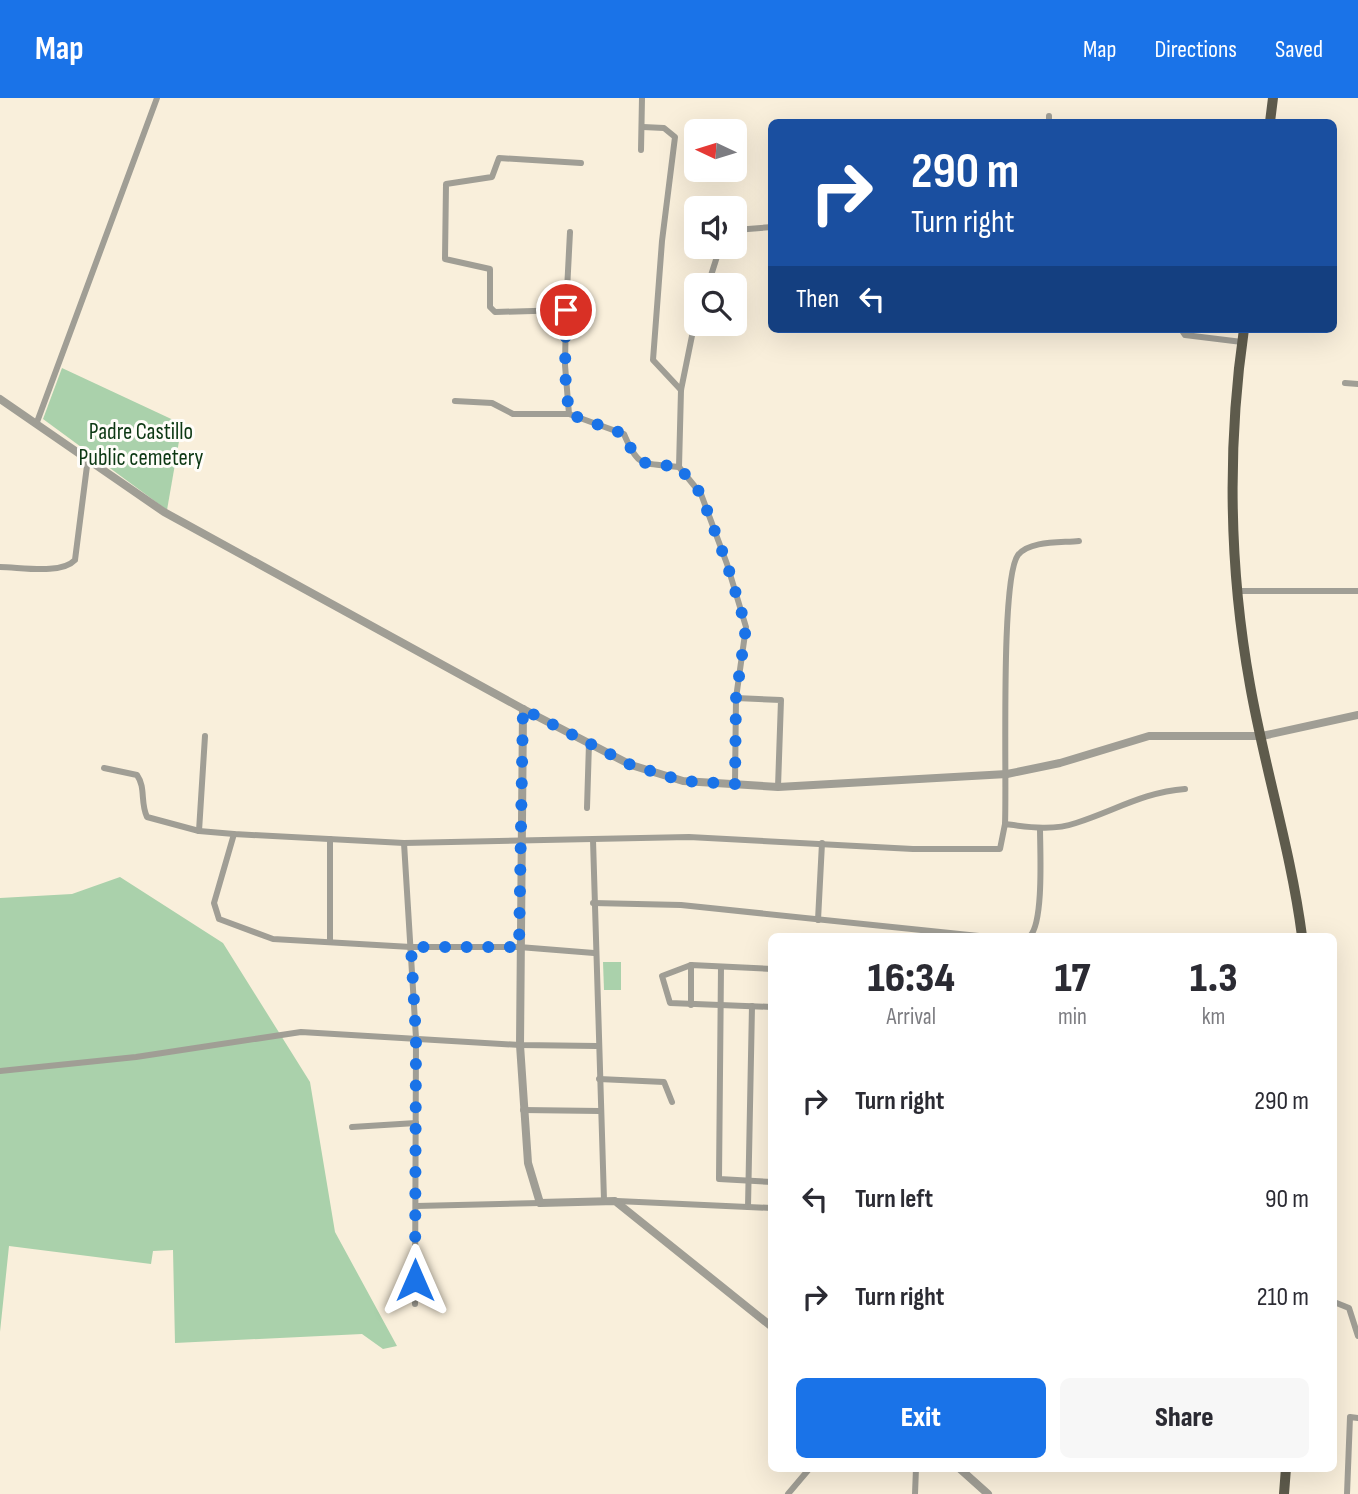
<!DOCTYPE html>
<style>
body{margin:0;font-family:"Sofia Sans Condensed",sans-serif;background:#f7f7f7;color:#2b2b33;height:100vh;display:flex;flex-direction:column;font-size:26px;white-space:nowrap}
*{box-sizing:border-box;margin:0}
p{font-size:23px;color:#7c7c81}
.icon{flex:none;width:38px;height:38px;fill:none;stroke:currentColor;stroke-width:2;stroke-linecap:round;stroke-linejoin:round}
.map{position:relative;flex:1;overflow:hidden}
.sheet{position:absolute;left:768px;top:835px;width:569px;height:539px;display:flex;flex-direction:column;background:#fff;border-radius:10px;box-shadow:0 7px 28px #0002}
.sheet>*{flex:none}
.hud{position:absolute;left:768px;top:21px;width:569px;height:214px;border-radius:10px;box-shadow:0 7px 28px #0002;background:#1a4fa0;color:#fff;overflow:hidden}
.needle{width:46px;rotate:274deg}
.controls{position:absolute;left:684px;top:21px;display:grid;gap:14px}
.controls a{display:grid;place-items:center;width:63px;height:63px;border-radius:10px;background:#fff;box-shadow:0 7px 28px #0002;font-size:35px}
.pin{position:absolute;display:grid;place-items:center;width:60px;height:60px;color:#fff;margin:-30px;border:4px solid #fff;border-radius:50%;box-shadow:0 2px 7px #0007}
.me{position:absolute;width:77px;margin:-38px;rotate:0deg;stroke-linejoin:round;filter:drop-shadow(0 0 5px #0008)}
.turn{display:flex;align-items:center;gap:24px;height:147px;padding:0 28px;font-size:32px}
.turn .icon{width:91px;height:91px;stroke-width:2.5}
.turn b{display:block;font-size:49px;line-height:60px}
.then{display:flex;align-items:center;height:66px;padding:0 28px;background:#0003;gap:14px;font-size:26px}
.eta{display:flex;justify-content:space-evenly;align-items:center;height:119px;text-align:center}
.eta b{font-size:42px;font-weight:800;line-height:49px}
.cta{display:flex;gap:14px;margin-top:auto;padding:14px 28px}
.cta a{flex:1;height:80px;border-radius:10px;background:#1a73e8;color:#fff;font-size:28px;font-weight:800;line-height:80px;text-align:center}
.cta a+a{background:#f7f7f7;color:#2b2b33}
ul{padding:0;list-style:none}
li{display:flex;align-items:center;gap:21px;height:98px;padding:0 28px}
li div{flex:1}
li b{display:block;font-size:26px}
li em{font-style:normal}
header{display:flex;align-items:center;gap:42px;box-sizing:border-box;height:98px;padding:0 35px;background:#1a73e8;color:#fff}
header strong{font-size:33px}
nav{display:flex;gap:38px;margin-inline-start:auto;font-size:24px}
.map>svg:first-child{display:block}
</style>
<header>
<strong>Map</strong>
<nav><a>Map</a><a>Directions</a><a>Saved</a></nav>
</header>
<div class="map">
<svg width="1358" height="1396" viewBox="0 0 1358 1396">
<rect width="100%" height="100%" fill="#f9efdb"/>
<!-- green -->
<g fill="#aad1ab">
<path d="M62 270 182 326 167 412 43 321Z"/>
<path d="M120 779 223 845 310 984 335 1134 397 1248 383 1251 362 1236 175 1245 173 1152 153 1153 151 1166 9 1148 0 1234V800L72 796Z"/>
<path d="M603 864H621V892H604Z"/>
</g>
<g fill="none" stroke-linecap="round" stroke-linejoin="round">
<!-- minor -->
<g stroke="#a09e95" stroke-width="6">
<path d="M1049 18V24"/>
<path d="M643 29 664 30 675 39 662 143 653 262 681 292"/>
<path d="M641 52 642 0"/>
<path d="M581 65 499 60 492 79 446 86 445 161 490 171V209L495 214 566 212 565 267 569 316 624 336C639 372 643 364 679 369L701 396 727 466 746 529 736 600 735 686"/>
<path d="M735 132 772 129"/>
<path d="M708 187 720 149"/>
<path d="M566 212 570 134"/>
<path d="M1181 231 1185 237 1242 244"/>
<path d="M1345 285 1358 286"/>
<path d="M455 303 492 305 513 316H569"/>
<path d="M37 324 157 0"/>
<path d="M679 369 681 292 696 218"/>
<path d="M0 469C20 469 61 477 75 462L88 360"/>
<path d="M1238 493H1358"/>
<path d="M736 600 781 602 778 689"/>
<path d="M104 670 137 677C146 690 140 704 147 719L199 733 234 736 404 745 689 739 913 751H1000L1005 726C1028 729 1053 733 1076 725 1114 713 1144 694 1185 691"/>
<path d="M587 710 589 645"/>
<path d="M1005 726C1007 683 1000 481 1018 457 1030 442 1062 445 1079 443"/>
<path d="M199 733 205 638"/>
<path d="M234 736 214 805 219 821 273 841 411 849H519L594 855"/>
<path d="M330 741V843"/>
<path d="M593 742 604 1102"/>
<path d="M404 745 416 940 415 1206"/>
<path d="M593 805 681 807 979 838"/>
<path d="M818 822 822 745"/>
<path d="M1030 838C1044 824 1040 751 1040 730"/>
<path d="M721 869 719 1081 772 1084"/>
<path d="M772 871 691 867 662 878 670 905 772 909"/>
<path d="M691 907V867"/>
<path d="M0 973 136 959 301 934 520 947 597 948"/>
<path d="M599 981 664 984 672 1004"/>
<path d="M523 1012 600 1013"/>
<path d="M352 1029 416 1025"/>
<path d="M617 1103 772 1110"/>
<path d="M416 1108 540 1105"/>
<path d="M748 1109 752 908"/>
<path d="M1334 1204 1349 1210 1358 1238"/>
<path d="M788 1396 810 1370"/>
<path d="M915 1396 916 1370"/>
<path d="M1347 1396 1350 1319 1358 1320"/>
</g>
<!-- tertiary -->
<g stroke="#a09e95" stroke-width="8">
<path d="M0 301 164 414 523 611 631 667 683 683 778 689 1007 676 1060 665 1149 638H1262L1358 617"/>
<path d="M523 611 520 947 528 1065 540 1105 615 1103 772 1229"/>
<path d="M959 1370 988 1396"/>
</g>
<!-- primary -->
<g stroke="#5e5b4c" stroke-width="10">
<path d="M1270 24 1273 0"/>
<path d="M1244 231C1227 348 1229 471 1250 587 1265 672 1291 753 1302 838"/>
<path d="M1284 1396 1286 1370"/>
</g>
</g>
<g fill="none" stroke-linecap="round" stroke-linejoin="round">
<!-- route -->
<path stroke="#1a73e8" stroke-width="12" stroke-dasharray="0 21.6" d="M415 1182 416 940 411 849H519L523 611 631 667 683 683 735 686 736 600 746 529 727 466 701 396 679 369C642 364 640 372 624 336L569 316 565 275 566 212"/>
</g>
<g text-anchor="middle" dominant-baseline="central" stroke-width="6" stroke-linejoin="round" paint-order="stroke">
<!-- park labels -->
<g font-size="23" fill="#0c3813" stroke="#fffdf9">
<text x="141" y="334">Padre Castillo<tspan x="141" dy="26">Public cemetery</tspan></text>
</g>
</g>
</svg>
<div class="controls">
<a><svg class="needle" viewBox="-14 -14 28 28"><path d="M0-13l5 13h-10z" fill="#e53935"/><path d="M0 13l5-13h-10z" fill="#7c7c81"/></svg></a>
<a><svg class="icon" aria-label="sound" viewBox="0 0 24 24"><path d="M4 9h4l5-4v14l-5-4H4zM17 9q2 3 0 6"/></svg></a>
<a><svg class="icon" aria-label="search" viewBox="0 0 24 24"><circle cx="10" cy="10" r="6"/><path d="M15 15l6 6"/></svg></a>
</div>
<div class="pin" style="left:566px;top:212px;background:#d93025"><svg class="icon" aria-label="arrive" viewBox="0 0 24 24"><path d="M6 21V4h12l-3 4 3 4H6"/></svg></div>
<svg class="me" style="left:415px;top:1182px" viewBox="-20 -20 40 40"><path d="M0-17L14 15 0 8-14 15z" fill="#1a73e8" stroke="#fff" stroke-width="4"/></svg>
<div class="hud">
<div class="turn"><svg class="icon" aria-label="right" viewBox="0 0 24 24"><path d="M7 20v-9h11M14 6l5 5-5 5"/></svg><div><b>290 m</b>Turn right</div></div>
<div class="then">Then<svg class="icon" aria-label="left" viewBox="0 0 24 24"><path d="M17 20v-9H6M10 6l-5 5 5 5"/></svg></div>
</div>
<section class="sheet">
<div class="eta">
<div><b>16:34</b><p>Arrival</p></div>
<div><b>17</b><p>min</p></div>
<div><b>1.3</b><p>km</p></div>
</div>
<ul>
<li><svg class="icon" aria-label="right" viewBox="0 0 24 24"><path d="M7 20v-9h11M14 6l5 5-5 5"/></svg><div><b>Turn right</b></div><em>290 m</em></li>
<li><svg class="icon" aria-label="left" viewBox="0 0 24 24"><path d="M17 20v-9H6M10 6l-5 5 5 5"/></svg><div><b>Turn left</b></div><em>90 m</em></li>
<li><svg class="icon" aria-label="right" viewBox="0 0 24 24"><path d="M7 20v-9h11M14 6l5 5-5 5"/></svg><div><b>Turn right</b></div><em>210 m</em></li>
</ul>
<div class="cta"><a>Exit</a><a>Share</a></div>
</section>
</div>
